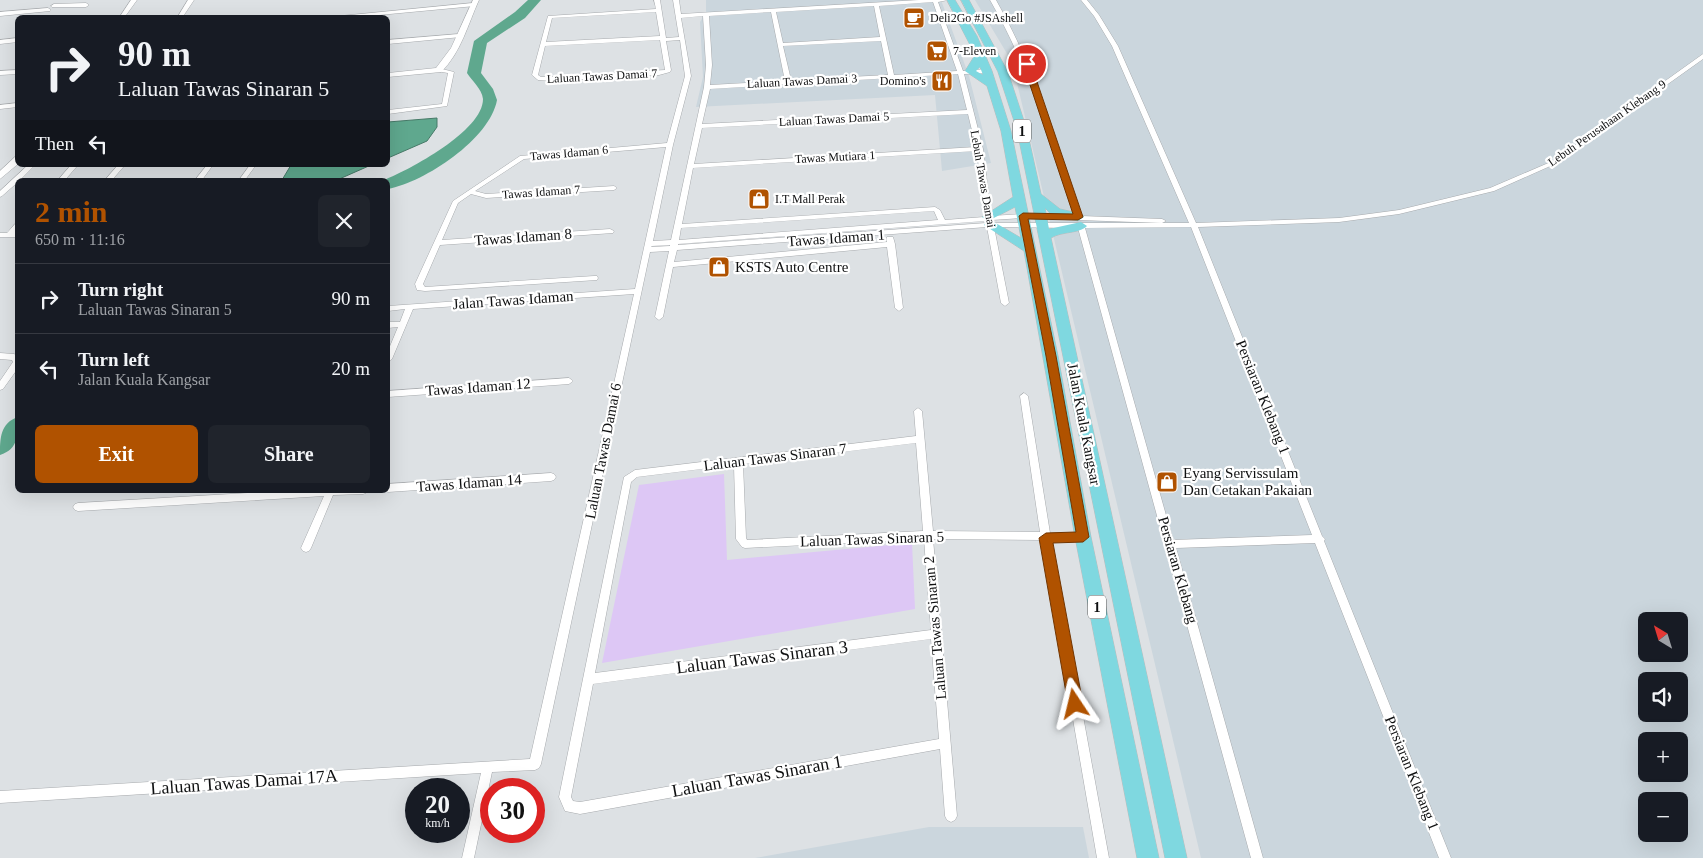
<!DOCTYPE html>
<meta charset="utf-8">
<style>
body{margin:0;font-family:"Times New Roman",serif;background:#20242c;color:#f1f3f6;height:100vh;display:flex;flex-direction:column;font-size:19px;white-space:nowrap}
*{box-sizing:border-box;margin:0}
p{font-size:16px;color:#9ea1a6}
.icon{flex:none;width:28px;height:28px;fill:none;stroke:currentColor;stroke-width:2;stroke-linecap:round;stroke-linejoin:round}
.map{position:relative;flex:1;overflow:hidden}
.side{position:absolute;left:15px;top:178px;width:375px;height:315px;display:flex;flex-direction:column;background:#171b24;border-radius:8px;box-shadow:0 5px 20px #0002}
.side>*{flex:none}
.guide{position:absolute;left:15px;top:15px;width:375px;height:152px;border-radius:8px;box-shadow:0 5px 20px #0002;background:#171b24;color:#f1f3f6;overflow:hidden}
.needle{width:32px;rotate:322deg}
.tools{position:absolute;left:1638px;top:612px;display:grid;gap:10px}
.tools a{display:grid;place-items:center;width:50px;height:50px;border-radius:8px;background:#171b24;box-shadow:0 5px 20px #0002;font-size:25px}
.speed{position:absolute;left:405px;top:778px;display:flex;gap:10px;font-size:25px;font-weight:700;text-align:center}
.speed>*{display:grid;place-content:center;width:65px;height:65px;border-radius:50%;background:#171b24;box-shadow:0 5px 20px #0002;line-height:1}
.speed small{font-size:12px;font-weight:400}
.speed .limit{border:8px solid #d22;background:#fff;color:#111}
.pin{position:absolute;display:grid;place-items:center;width:42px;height:42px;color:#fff;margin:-21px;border:2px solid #fff;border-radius:50%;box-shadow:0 1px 5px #0007}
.me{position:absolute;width:55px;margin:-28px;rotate:350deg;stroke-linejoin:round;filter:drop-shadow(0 0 4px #0008)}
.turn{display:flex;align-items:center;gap:18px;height:105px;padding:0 20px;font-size:22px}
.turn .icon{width:65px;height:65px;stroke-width:2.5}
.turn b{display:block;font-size:35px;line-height:42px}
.then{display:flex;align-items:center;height:48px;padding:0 20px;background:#0003;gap:10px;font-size:19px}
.round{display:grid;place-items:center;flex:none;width:52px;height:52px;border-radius:8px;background:#20242c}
.overview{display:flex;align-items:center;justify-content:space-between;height:85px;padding:0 20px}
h1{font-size:30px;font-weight:600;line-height:38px;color:#b05200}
.button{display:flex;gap:10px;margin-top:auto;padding:10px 20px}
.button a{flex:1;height:58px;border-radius:8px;background:#b05200;color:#fff;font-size:20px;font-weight:600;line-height:58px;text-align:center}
.button a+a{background:#20242c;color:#f1f3f6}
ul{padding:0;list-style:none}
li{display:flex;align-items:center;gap:15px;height:70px;padding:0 20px;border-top:1px solid #363941}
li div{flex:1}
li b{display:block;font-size:19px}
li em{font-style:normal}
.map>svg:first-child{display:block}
</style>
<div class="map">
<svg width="1703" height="858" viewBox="0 0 1703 858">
<rect width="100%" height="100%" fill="#dde1e4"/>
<!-- built -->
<g fill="#cbd6dd" fill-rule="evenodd">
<path d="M706 0H941L969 76 991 163 942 171 935 95 696 107 703 77 700 22 706 12Z"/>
<path d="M975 0H1703V858H1201L1012 62ZM1646 621H1679V654H1646ZM1646 681H1679V714H1646ZM1646 741H1679V774H1646ZM1646 801H1679V834H1646Z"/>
<path d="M929 827H1083L1089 858H755Z"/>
</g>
<!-- green -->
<path fill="#ddc7f5" d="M724 474 727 560 912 543 915 609 602 663 639 485Z"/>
<!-- water -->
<g fill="#5fa88e" stroke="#477a68">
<path d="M437 118V127L427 141 388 158V122Z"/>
<path d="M291 165H371L337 180H282Z"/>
</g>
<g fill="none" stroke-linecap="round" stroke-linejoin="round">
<!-- river -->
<g fill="#5fa88e" fill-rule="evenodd">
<path d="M528 0H541L525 18 487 43 481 73 493 89 497 100C490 139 425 182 388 189V180H384C409 170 483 131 483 99 482 89 472 81 467 73L474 41 515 12Z"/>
<path d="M18 417C18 434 19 449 0 455 0 439 0 423 18 417Z"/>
</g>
<!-- minor casing -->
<g stroke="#a7aaad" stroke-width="1">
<g id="minor">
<path d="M131 0H137L124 18H119Z"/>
<path d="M188 0H194L182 18H177Z"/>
<path d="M654 0H660L666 38 679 37 673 0H679L681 14 919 0H948L938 2 963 71 987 69 990 71 987 73 964 74 983 149 991 216 1023 214 1074 216C1050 140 1030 69 990 0H996C1035 69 1057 141 1081 216L1162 219 1166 221 1162 223 1023 218 992 220 993 223H1189L1112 46 1094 16 1081 0H1087L1099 15 1118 46 1196 223 1339 218 1399 210 1490 188 1553 161 1703 54V59L1557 163 1494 191 1399 214 1339 222 1198 227 1322 536 1325 539 1324 541 1451 858H1439L1315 543 1176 548 1263 858H1251L1078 228 994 227 1009 303 1005 306 1001 303 987 227 677 250 674 262 887 242V237H893L895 244 903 308 899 311 895 308 887 247 673 267 663 317 659 320 655 317 669 251 650 252 541 764 539 768 535 770 492 772 474 858H462L481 773 0 803V791L530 759 634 294 413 309 392 359 388 362V351L398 327 388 328V322H400L405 309 388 311V306L635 289 666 147 524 159 475 191 486 194 614 186 617 188 614 190 486 198 471 194 458 203 442 240 610 229 614 231 613 233 440 245 423 284 425 287 594 276H597L598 278 597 280 425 291 417 290 415 284 453 201 520 156 667 143 685 76 680 40 666 41 671 70 670 72 659 75 551 81 538 80 532 75 548 16 656 9ZM933 2 957 71 894 75 879 6ZM874 6 880 37 783 43 776 12ZM656 12 660 36 546 42 552 18ZM771 12 785 81 710 85 712 65 709 16ZM703 16 706 65 704 87 671 240 653 241 673 145 691 76 681 18ZM660 40 665 70 551 77H541L538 75 545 46ZM881 41 888 75 791 80 783 46ZM958 74 967 110 702 124 710 89ZM968 114 976 147 694 164 702 128ZM977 151 984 217 945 220 940 210 935 207 682 224 693 168ZM934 211 938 220 679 240 681 228ZM985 221 986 223 678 245V244ZM1191 227 1312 535 1173 540 1085 228ZM670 245V246L651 247 652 246Z"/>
<path d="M473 3 475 4V6L347 18H320Z"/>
<path d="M54 4 86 3 89 5 86 7H52L51 6Z"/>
<path d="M48 8 51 10 50 11 0 16V12Z"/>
<path d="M459 34 461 35V37L388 44V40Z"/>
<path d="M18 38V42L0 44V40Z"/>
<path d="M438 68 454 72 447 106 388 114V110L442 104 448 73 436 71V69Z"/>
<path d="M18 70V74L0 75V71Z"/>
<path d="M18 103V107L0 109V105Z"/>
<path d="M28 165H35L20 180H18V182L2 196 0 197V191Z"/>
<path d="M71 165H78L65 180H58Z"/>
<path d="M118 165H125L112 180H105Z"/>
<path d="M207 165H213L202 180H195Z"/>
<path d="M250 165H256L245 180H239Z"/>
<path d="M15 224H18V231L15 233H18V237H0V233H7Z"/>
<path d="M0 353 14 354 18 356V368L3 389 0 390V381L13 362 12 360 0 359Z"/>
<path d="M569 378 573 381 569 384 388 397V391Z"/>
<path d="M1024 393 1028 396 1050 533H1083L1086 534 1088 537 1086 540 1083 541H1051L1109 858H1097L1042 540 933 539 957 816 955 820 951 822 947 820 945 816 940 749 580 814 565 811 559 797 624 477 635 470 916 436 914 411 918 408 922 411 933 531 1040 532 1020 396ZM916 443 923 531 747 540 746 538 743 464ZM734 465 736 539 742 547 745 548 924 539 931 630 595 673 631 482 637 477ZM931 639 939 739 580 802 573 801 571 797 593 684Z"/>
<path d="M551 473 554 474 556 477 554 480 551 481 388 492 384 490H388V484Z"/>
<path d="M301 490H368L366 493 363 494 333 495 311 548 309 551 306 552 303 551 301 548 324 496 78 511 75 510 73 507 75 504 78 503Z"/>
</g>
</g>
<!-- tertiary casing -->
<g stroke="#a7aaad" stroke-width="1">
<g id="tertiary">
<path d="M473 0H479C468 24 461 53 441 72L388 77V73L436 68 451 48Z"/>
<path d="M15 157H18V164L0 179V171Z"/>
</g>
</g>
<!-- trunk casing -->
<g stroke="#bcbcbc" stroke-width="1">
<g id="trunk">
<path d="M947 0H955L977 36 992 71 1011 131 1058 356 1091 537 1159 858H1137L1075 537 1024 251 984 225 986 222H994L1021 238 1015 207 988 221 982 217 1013 197 1001 131 987 86 965 71 975 55ZM980 67 983 75 976 71Z"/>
<path d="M961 0H969L1008 72 1027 130 1041 194 1060 209 1082 214 1084 217 1078 221 1052 215 1045 208 1049 229 1081 222 1087 226C1079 234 1062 231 1051 238L1187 858H1165L1017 130 998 72Z"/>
</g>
</g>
<!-- minor -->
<use href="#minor" fill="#fff" fill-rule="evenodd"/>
<!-- tertiary -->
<use href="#tertiary" fill="#fff" fill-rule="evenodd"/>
<!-- trunk -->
<use href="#trunk" fill="#7fd8e0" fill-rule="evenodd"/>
</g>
<!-- route -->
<path fill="#b05200" stroke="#723500" d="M1027 62 1031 64 1083 217 1078 220 1028 219 1056 356 1089 537 1083 542 1053 543 1083 704 1080 709 1075 711 1070 709 1068 704 1039 538 1046 533 1076 532 1046 356 1019 216 1023 213 1073 214 1023 64Z"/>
<!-- icons -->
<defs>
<g id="cafe-square" transform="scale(1.125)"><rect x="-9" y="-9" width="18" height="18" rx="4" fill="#b05200" stroke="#fff"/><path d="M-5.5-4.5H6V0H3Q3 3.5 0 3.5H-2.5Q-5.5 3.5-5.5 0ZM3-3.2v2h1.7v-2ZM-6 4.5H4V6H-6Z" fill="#fff"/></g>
<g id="supermarket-square" transform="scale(1.125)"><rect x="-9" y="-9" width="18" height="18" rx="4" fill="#b05200" stroke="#fff"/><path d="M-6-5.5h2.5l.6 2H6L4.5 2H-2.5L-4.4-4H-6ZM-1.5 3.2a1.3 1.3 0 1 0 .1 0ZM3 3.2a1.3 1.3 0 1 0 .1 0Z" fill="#fff"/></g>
<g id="restaurant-square" transform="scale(1.125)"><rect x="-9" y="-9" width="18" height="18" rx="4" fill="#b05200" stroke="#fff"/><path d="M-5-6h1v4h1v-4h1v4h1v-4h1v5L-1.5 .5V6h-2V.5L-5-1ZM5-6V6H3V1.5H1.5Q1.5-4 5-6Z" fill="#fff"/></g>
<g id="shop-square" transform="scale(1.125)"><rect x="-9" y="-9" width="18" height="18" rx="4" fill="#b05200" stroke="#fff"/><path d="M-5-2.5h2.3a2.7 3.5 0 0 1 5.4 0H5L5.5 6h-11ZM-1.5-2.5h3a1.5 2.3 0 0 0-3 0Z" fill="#fff"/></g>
</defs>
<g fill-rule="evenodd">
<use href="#cafe-square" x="914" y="18"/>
<use href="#supermarket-square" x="937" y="51"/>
<use href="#restaurant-square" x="942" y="81"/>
<use href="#shop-square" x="759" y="199"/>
<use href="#shop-square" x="719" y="267"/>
<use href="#shop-square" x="1167" y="482"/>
</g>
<g text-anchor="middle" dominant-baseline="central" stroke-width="4.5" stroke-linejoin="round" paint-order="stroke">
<!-- far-poi labels -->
<g font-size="12" fill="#0f1011" stroke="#fff" text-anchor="start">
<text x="930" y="18">Deli2Go #JSAshell</text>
<text x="953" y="51">7-Eleven</text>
<text x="926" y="81" text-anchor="end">Domino's</text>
<text x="775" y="199">I.T Mall Perak</text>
</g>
<!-- far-street labels -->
<g font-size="12" fill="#0f1011" stroke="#fff">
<text transform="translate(602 76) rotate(-3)">Laluan Tawas Damai 7</text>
<text transform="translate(802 81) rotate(-3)">Laluan Tawas Damai 3</text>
<text transform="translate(834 119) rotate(-3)">Laluan Tawas Damai 5</text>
<text transform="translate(1607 123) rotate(-35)">Lebuh Perusahaan Klebang 9</text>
<text transform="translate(569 153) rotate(-5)">Tawas Idaman 6</text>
<text transform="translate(835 157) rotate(-3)">Tawas Mutiara 1</text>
<text transform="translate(983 179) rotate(80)">Lebuh Tawas Damai</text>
<text transform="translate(541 192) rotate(-4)">Tawas Idaman 7</text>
</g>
<!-- shield labels -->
<g fill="#fff" stroke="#575858" stroke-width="1">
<rect x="1013" y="119.5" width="18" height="23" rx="4"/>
<rect x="1088" y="595.5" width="18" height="23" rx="4"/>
</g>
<g font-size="14" font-weight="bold" fill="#0f1011">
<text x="1022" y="131">1</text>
<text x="1097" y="607">1</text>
</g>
<!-- street labels -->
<g font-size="15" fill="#0f1011" stroke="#fff">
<text transform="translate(523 237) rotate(-4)">Tawas Idaman 8</text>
<text transform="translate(836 238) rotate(-4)">Tawas Idaman 1</text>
<text transform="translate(513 300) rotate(-4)">Jalan Tawas Idaman</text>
<text transform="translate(478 387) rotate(-4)">Tawas Idaman 12</text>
<text transform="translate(1263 397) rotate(68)">Persiaran Klebang 1</text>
<text transform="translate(1084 424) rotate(79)">Jalan Kuala Kangsar</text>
<text transform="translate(603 451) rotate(-79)">Laluan Tawas Damai 6</text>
<text transform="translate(775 457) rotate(-7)">Laluan Tawas Sinaran 7</text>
<text transform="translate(469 483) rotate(-4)">Tawas Idaman 14</text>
<text transform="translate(872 539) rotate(-2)">Laluan Tawas Sinaran 5</text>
<text transform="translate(1178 570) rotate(74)">Persiaran Klebang</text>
<text transform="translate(935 628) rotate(-95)">Laluan Tawas Sinaran 2</text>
<text transform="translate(1412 773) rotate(68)">Persiaran Klebang 1</text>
</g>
<!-- poi labels -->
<g font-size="15" fill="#0f1011" stroke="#fff" text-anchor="start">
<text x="735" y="267">KSTS Auto Centre</text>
<text x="1183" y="473">Eyang Servissulam<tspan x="1183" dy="17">Dan Cetakan Pakaian</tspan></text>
</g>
<!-- near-street labels -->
<g font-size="18" fill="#0f1011" stroke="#fff">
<text transform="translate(762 657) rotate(-7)">Laluan Tawas Sinaran 3</text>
<text transform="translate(757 776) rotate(-10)">Laluan Tawas Sinaran 1</text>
<text transform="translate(244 782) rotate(-4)">Laluan Tawas Damai 17A</text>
</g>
</g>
</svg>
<div class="tools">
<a><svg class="needle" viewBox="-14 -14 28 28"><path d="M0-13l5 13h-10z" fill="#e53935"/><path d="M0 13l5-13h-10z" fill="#9ea1a6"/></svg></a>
<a><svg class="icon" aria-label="sound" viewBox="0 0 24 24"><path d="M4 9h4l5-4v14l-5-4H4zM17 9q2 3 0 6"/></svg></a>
<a>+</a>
<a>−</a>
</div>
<div class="speed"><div>20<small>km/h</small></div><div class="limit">30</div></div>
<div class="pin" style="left:1027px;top:64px;background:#d93025"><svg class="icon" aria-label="arrive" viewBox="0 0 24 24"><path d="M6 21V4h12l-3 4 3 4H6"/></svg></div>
<svg class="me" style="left:1075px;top:704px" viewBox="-20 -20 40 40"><path d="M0-17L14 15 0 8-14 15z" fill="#b05200" stroke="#fff" stroke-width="4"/></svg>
<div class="guide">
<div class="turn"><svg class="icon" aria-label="right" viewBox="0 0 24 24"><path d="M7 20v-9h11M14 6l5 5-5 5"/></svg><div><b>90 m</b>Laluan Tawas Sinaran 5</div></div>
<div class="then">Then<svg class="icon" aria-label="left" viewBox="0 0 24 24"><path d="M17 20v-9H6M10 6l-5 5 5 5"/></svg></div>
</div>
<section class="side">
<div class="overview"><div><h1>2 min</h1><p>650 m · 11:16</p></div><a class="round"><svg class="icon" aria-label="close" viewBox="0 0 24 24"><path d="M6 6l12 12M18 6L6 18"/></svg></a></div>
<ul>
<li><svg class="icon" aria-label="right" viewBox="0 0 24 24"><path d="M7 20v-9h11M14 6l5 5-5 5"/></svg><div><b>Turn right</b><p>Laluan Tawas Sinaran 5</p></div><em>90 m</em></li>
<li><svg class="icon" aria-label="left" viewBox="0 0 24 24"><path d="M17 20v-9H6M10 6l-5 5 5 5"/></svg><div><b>Turn left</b><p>Jalan Kuala Kangsar</p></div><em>20 m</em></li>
</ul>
<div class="button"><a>Exit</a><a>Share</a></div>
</section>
</div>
